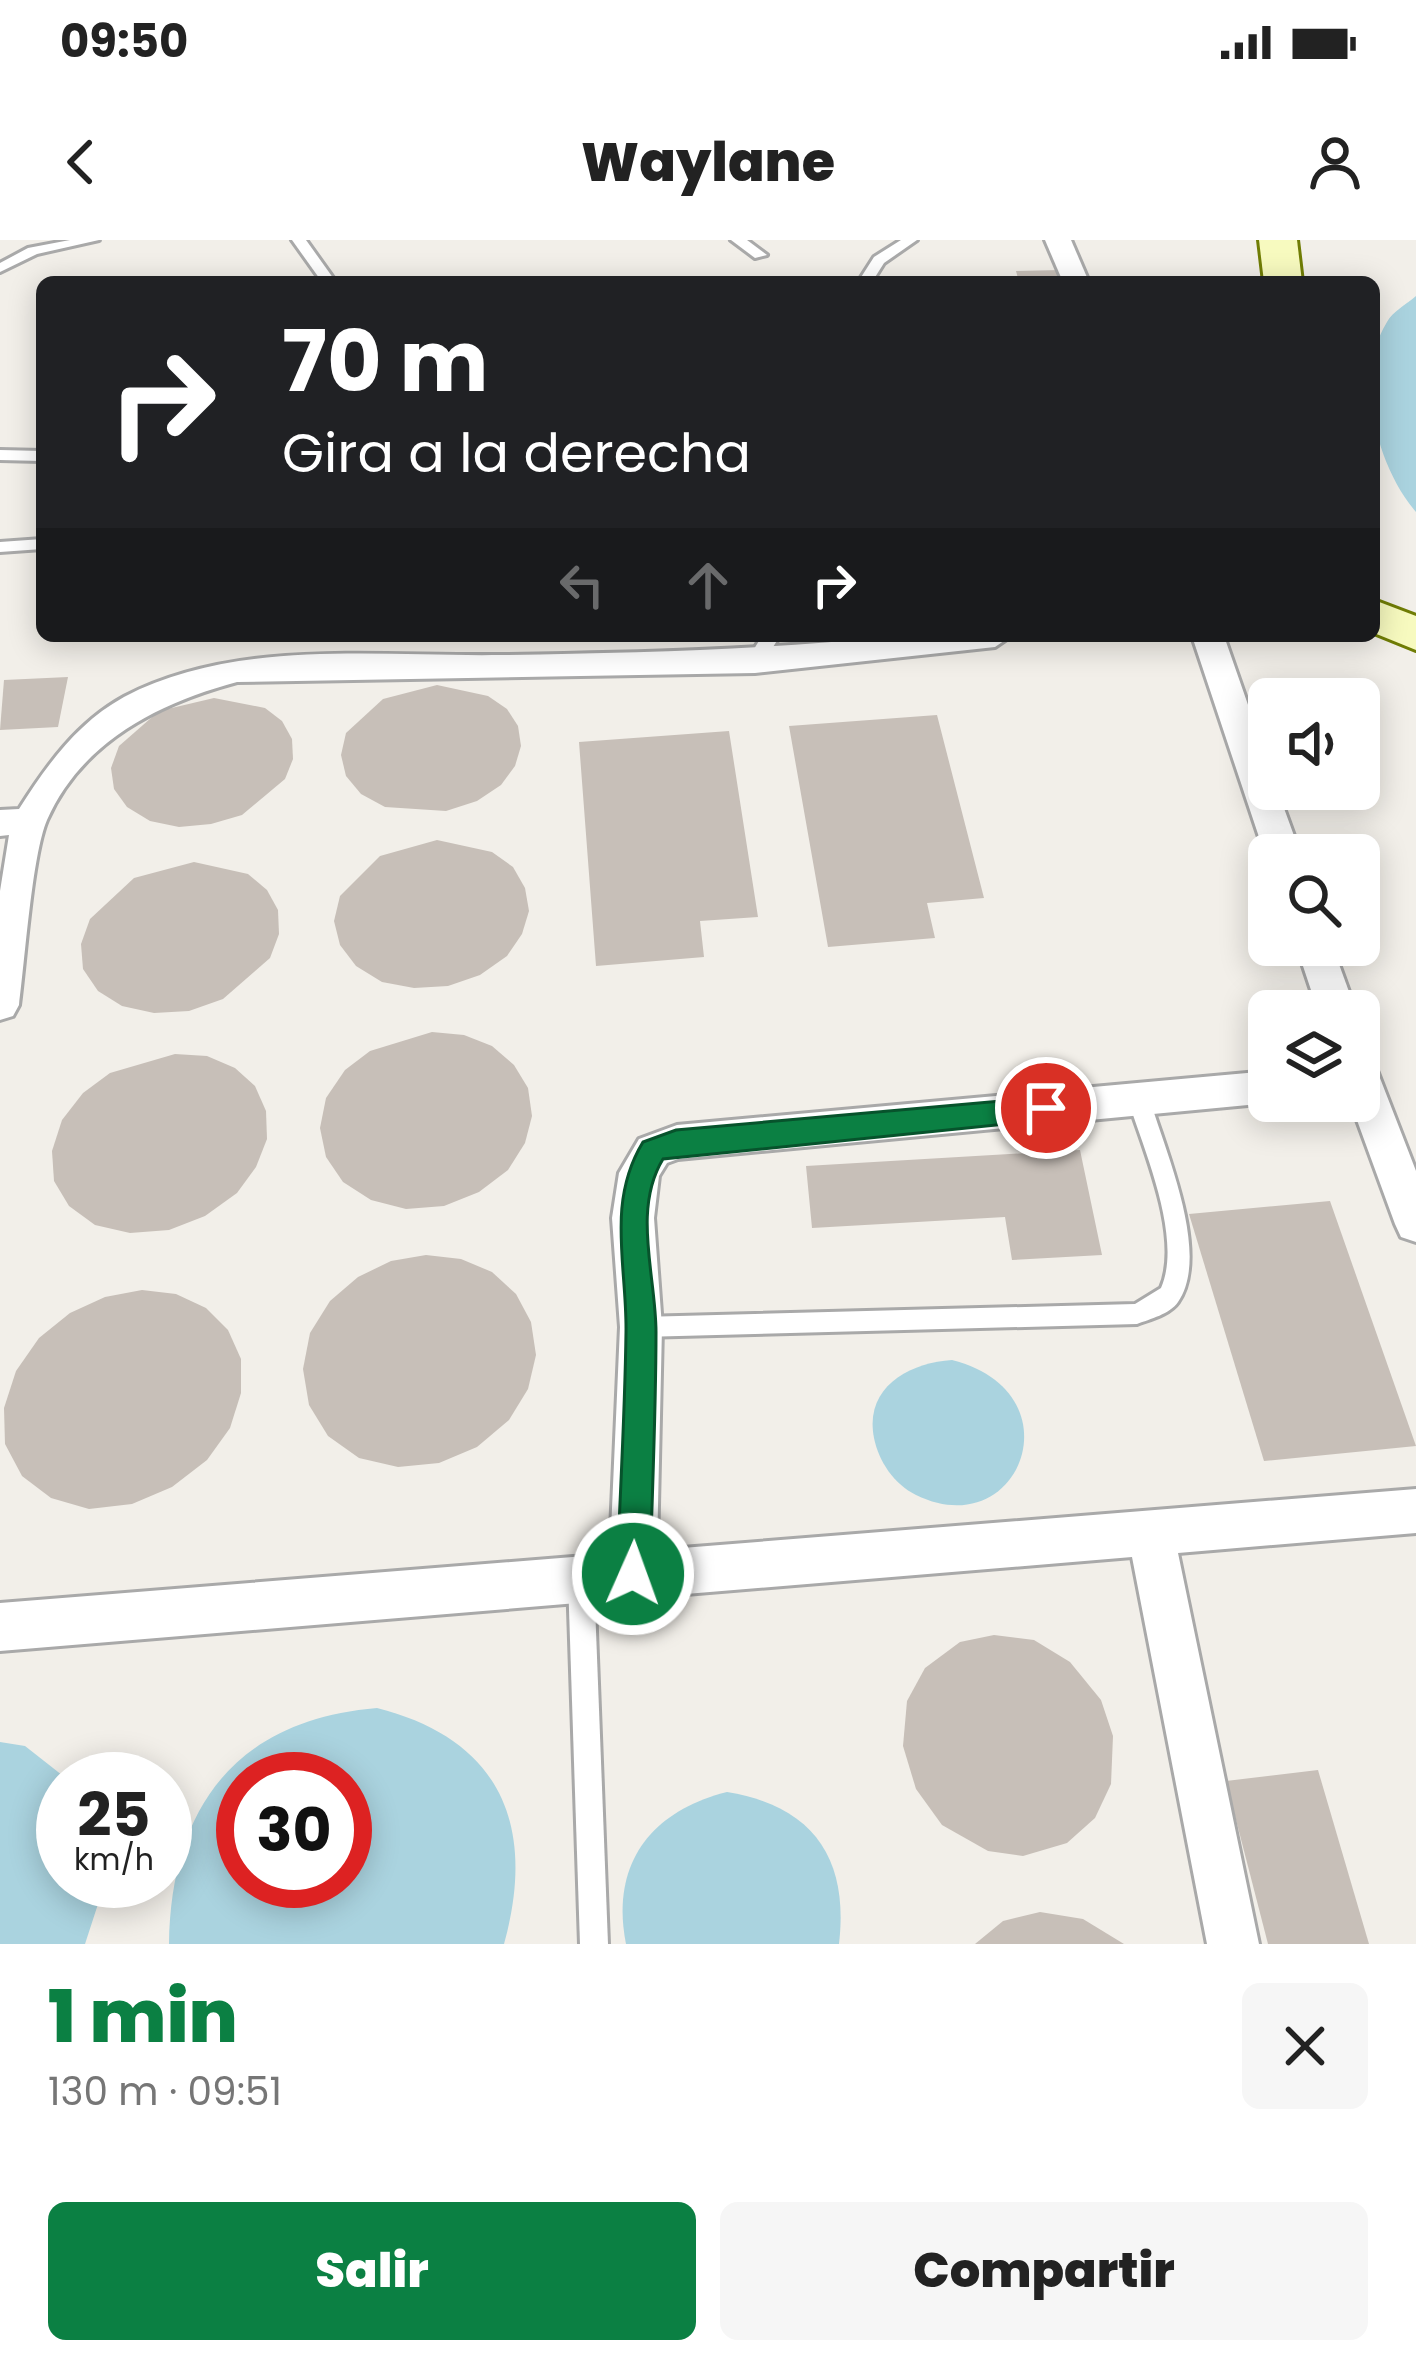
<!DOCTYPE html>
<html lang="es">
<meta charset="utf-8">
<style>
body{margin:0;font-family:Poppins,sans-serif;background:#f6f6f6;color:#222;height:100vh;display:flex;flex-direction:column;font-size:45px;white-space:nowrap}
*{box-sizing:border-box;margin:0}
p{font-size:39px;color:#767676}
.icon{flex:none;width:66px;height:66px;fill:none;stroke:currentColor;stroke-width:2;stroke-linecap:round;stroke-linejoin:round}
.map{position:relative;height:1704px;overflow:hidden}
.panel{display:flex;flex-direction:column;background:#fff;flex:1}
.panel>*{flex:none}
.banner{position:absolute;left:36px;top:36px;width:1344px;height:366px;border-radius:18px;box-shadow:0 6px 30px #0003;background:#202124;color:#fff;overflow:hidden}
.tools{position:absolute;left:1248px;top:438px;display:grid;gap:24px}
.tools a{display:grid;place-items:center;width:132px;height:132px;border-radius:18px;background:#fff;box-shadow:0 6px 30px #0003;font-size:60px}
.speed{position:absolute;left:36px;top:1512px;display:flex;gap:24px;font-size:60px;font-weight:700;text-align:center}
.speed>*{display:grid;place-content:center;width:156px;height:156px;border-radius:50%;background:#fff;box-shadow:0 6px 30px #0003;line-height:1}
.speed small{font-size:30px;font-weight:400}
.speed .limit{border:18px solid #d22;background:#fff;color:#111}
.pin{position:absolute;display:grid;place-items:center;width:102px;height:102px;color:#fff;margin:-51px;border:6px solid #fff;border-radius:50%;box-shadow:0 3px 12px #0007}
.me{position:absolute;width:132px;margin:-66px;rotate:2deg;stroke-linejoin:round;filter:drop-shadow(0 0 9px #0008)}
.turn{display:flex;align-items:center;gap:42px;height:252px;padding:0 48px;font-size:54px}
.turn .icon{width:156px;height:156px;stroke-width:2.5}
.turn b{display:block;font-size:84px;line-height:102px}
.lanes{display:flex;align-items:center;height:114px;padding:0 48px;background:#0003;justify-content:center;gap:60px;direction:ltr}
.lanes .off{opacity:.35}
.round{display:grid;place-items:center;flex:none;width:126px;height:126px;border-radius:18px;background:#f6f6f6}
.head{display:flex;align-items:center;justify-content:space-between;height:204px;padding:0 48px}
h1{font-size:72px;font-weight:800;line-height:90px;color:#0b8043}
.button{display:flex;gap:24px;margin-top:auto;padding:24px 48px}
.button a{flex:1;height:138px;border-radius:18px;background:#0b8043;color:#fff;font-size:48px;font-weight:800;line-height:138px;text-align:center}
.button a+a{background:#f6f6f6;color:#222}
.status{display:flex;justify-content:space-between;align-items:center;height:84px;padding:0 60px;background:#fff;direction:ltr}
.status svg{height:33px;fill:currentColor}
header{display:flex;justify-content:space-between;align-items:center;height:156px;padding:0 48px;background:#fff;font-size:54px;font-weight:800}
.map>svg:first-child{display:block}
</style>
<div class="status"><b>09:50</b><svg viewBox="0 0 49 12"><path d="M0 12V9h3v3zM5 12V6h3v6zM10 12V3h3v9zM15 12V0h3v12zM26 1h20v11H26zM47 4h2v5h-2z"/></svg></div>
<header><svg class="icon" aria-label="back" viewBox="0 0 24 24"><path d="M15 5l-7 7 7 7"/></svg>Waylane<svg class="icon" aria-label="person" viewBox="0 0 24 24"><circle cx="12" cy="8" r="4"/><path d="M4 21q1-7 8-7t8 7"/></svg></header>
<div class="map">
<svg width="1416" height="1704" viewBox="0 0 1416 1704">
<rect width="100%" height="100%" fill="#f2efe9"/>
<!-- water -->
<g fill="#aad3df" fill-rule="evenodd">
<path d="M1416 56V272C1377 227 1353 136 1387 82 1392 72 1407 64 1416 56Z"/>
<path d="M952 1120C1079 1152 1020 1306 916 1255 894 1244 879 1222 874 1198 864 1147 909 1123 952 1120Z"/>
<path d="M377 1468C500 1499 537 1585 504 1704H169C171 1567 236 1480 377 1468ZM243 1539H345V1641H243Z"/>
<path d="M0 1502 25 1506 67 1539 63 1641H97L99 1661 85 1704H0Z"/>
<path d="M727 1552C813 1566 849 1618 839 1704H626C610 1624 651 1571 727 1552Z"/>
</g>
<!-- building -->
<g fill="#c7bfb8">
<path d="M1061 30 1064 42H1019L1016 31Z"/>
<path d="M68 437 58 487 0 490 4 440Z"/>
<path d="M437 445 488 456 507 469 518 486 521 506 515 526 501 545 477 561 446 571 385 567 361 554 346 536 341 515 346 493 383 459Z"/>
<path d="M214 458 265 468 282 481 292 499 293 519 285 539 242 575 211 584 179 587 150 581 127 567 114 549 111 528 119 506 159 471Z"/>
<path d="M937 475 984 658 927 663 935 698 828 707 789 486Z"/>
<path d="M729 491 758 677 700 681 704 717 596 726 579 502Z"/>
<path d="M437 600 492 612 513 627 525 648 529 671 522 694 507 716 480 735 448 746 414 748 382 742 356 726 340 705 334 681 340 656 380 616Z"/>
<path d="M194 622 248 634 267 650 278 670 279 694 270 718 223 759 189 771 154 773 122 766 98 751 83 729 81 704 90 679 134 638Z"/>
<path d="M432 792 464 795 492 806 514 825 528 848 532 876 525 903 508 930 479 952 444 966 406 969 371 960 343 942 326 917 320 888 326 858 345 830 370 811Z"/>
<path d="M175 814 207 816 235 828 255 846 266 871 267 899 256 927 237 953 205 976 169 990 130 993 95 985 69 966 54 941 52 911 62 880 83 853 110 833Z"/>
<path d="M1080 910 1102 1015 1012 1020 1005 977 812 988 806 926Z"/>
<path d="M1330 961 1416 1206 1264 1221 1189 974Z"/>
<path d="M426 1015 461 1019 492 1032 516 1054 531 1082 536 1115 528 1149 509 1180 477 1207 439 1223 398 1227 359 1218 328 1196 309 1165 303 1129 310 1093 330 1061 358 1037 391 1021Z"/>
<path d="M142 1050 176 1054 206 1068 228 1090 241 1119V1153L230 1188 207 1220 172 1247 132 1264 89 1269 51 1258 22 1236 5 1204 4 1168 16 1131 39 1098 70 1073 105 1057Z"/>
<path d="M994 1395 1034 1400 1070 1422 1101 1460 1113 1496 1111 1544 1095 1578 1067 1603 1023 1616 988 1611 942 1585 916 1549 903 1506 907 1461 925 1428 960 1402Z"/>
<path d="M1318 1530 1369 1704H1268L1226 1541Z"/>
<path d="M1040 1672 1083 1679 1124 1704H975L1003 1681Z"/>
</g>
<g fill="none" stroke-linecap="round" stroke-linejoin="round">
<!-- lane casing -->
<g stroke="#a9a9a9" stroke-width="6">
<g id="lane">
<path d="M70 0H99L37 14 0 32V23L28 8Z"/>
<path d="M292 0H306L336 42H322Z"/>
<path d="M731 0H747L767 15 755 18Z"/>
<path d="M901 0H917L884 23 872 42H858L874 17Z"/>
<path d="M0 210 42 211V221L0 220Z"/>
<path d="M42 299V309L0 312V302Z"/>
<path d="M762 396H780L761 426H749L746 422Z"/>
<path d="M1139 851 1146 854 1150 860C1165 911 1211 1014 1178 1062 1170 1074 1150 1079 1137 1084L641 1097 633 1094 629 1087 633 1080 641 1077 1135 1064 1161 1048C1183 998 1144 910 1128 860L1132 854Z"/>
<path d="M581 1326 590 1330 594 1339 608 1704H580L568 1339 572 1330Z"/>
</g>
</g>
<!-- street casing -->
<g stroke="#a9a9a9" stroke-width="6">
<g id="street">
<path d="M1045 0H1071L1089 42H1063Z"/>
<path d="M895 396H1011L995 407 755 433 237 442C159 463 82 501 47 580 32 615 25 721 19 765L13 776 0 780V651L9 595 0 596V570L19 569C47 525 77 483 124 457 236 398 380 417 502 415 634 413 764 410 895 396Z"/>
<path d="M1192 396H1224L1269 525V549H1277L1301 615H1269V622L1265 615Z"/>
<path d="M1296 705H1332L1356 771H1318Z"/>
<path d="M1359 817 1373 822 1378 833 1416 931V1002L1401 997 1395 984 1350 861H1359Z"/>
<path d="M1269 831V861H1275L1269 863 678 919 667 923 659 936 654 978 662 1087 657 1310 1416 1249V1293L1178 1313 1259 1704H1207L1132 1317 0 1411V1363L610 1314 620 1087 612 978 619 933 639 899 677 885Z"/>
</g>
</g>
<!-- secondary casing -->
<g stroke="#707d05" stroke-width="6">
<g id="secondary">
<path d="M1259 0H1297L1302 42H1264Z"/>
<path d="M1374 360 1416 376V410L1374 393Z"/>
</g>
</g>
<!-- lane -->
<use href="#lane" fill="#fff" fill-rule="evenodd"/>
<!-- street -->
<use href="#street" fill="#fff" fill-rule="evenodd"/>
<!-- secondary -->
<use href="#secondary" fill="#f7fabf" fill-rule="evenodd"/>
</g>
<!-- route -->
<path fill="#0b8043" stroke="#07532c" stroke-width="3" d="M1046 857 1060 868 1046 880 663 919C632 970 656 1036 656 1092 656 1173 652 1254 650 1334L645 1346 633 1350 622 1346 617 1334C620 1254 625 1173 626 1092 627 1025 606 963 643 902L676 890Z"/>
</svg>
<div class="tools">
<a><svg class="icon" aria-label="sound" viewBox="0 0 24 24"><path d="M4 9h4l5-4v14l-5-4H4zM17 9q2 3 0 6"/></svg></a>
<a><svg class="icon" aria-label="search" viewBox="0 0 24 24"><circle cx="10" cy="10" r="6"/><path d="M15 15l6 6"/></svg></a>
<a><svg class="icon" aria-label="layers" viewBox="0 0 24 24"><path d="M12 4l9 5-9 5-9-5zM3 14l9 5 9-5"/></svg></a>
</div>
<div class="speed"><div>25<small>km/h</small></div><div class="limit">30</div></div>
<div class="pin" style="left:1046px;top:868px;background:#d93025"><svg class="icon" aria-label="arrive" viewBox="0 0 24 24"><path d="M6 21V4h12l-3 4 3 4H6"/></svg></div>
<svg class="me" style="left:633px;top:1334px" viewBox="-20 -20 40 40"><circle r="17" fill="#0b8043" stroke="#fff" stroke-width="3"/><path d="M0-11L8 9 0 5-8 9z" fill="#fff"/></svg>
<div class="banner">
<div class="turn"><svg class="icon" aria-label="right" viewBox="0 0 24 24"><path d="M7 20v-9h11M14 6l5 5-5 5"/></svg><div><b>70 m</b>Gira a la derecha</div></div>
<div class="lanes"><svg class="icon off" aria-label="left" viewBox="0 0 24 24"><path d="M17 20v-9H6M10 6l-5 5 5 5"/></svg><svg class="icon off" aria-label="ahead" viewBox="0 0 24 24"><path d="M12 20V5M6 11l6-6 6 6"/></svg><svg class="icon" aria-label="right" viewBox="0 0 24 24"><path d="M7 20v-9h11M14 6l5 5-5 5"/></svg></div>
</div>
</div>
<section class="panel">
<div class="head"><div><h1>1 min</h1><p>130 m · 09:51</p></div><a class="round"><svg class="icon" aria-label="close" viewBox="0 0 24 24"><path d="M6 6l12 12M18 6L6 18"/></svg></a></div>
<div class="button"><a>Salir</a><a>Compartir</a></div>
</section>
